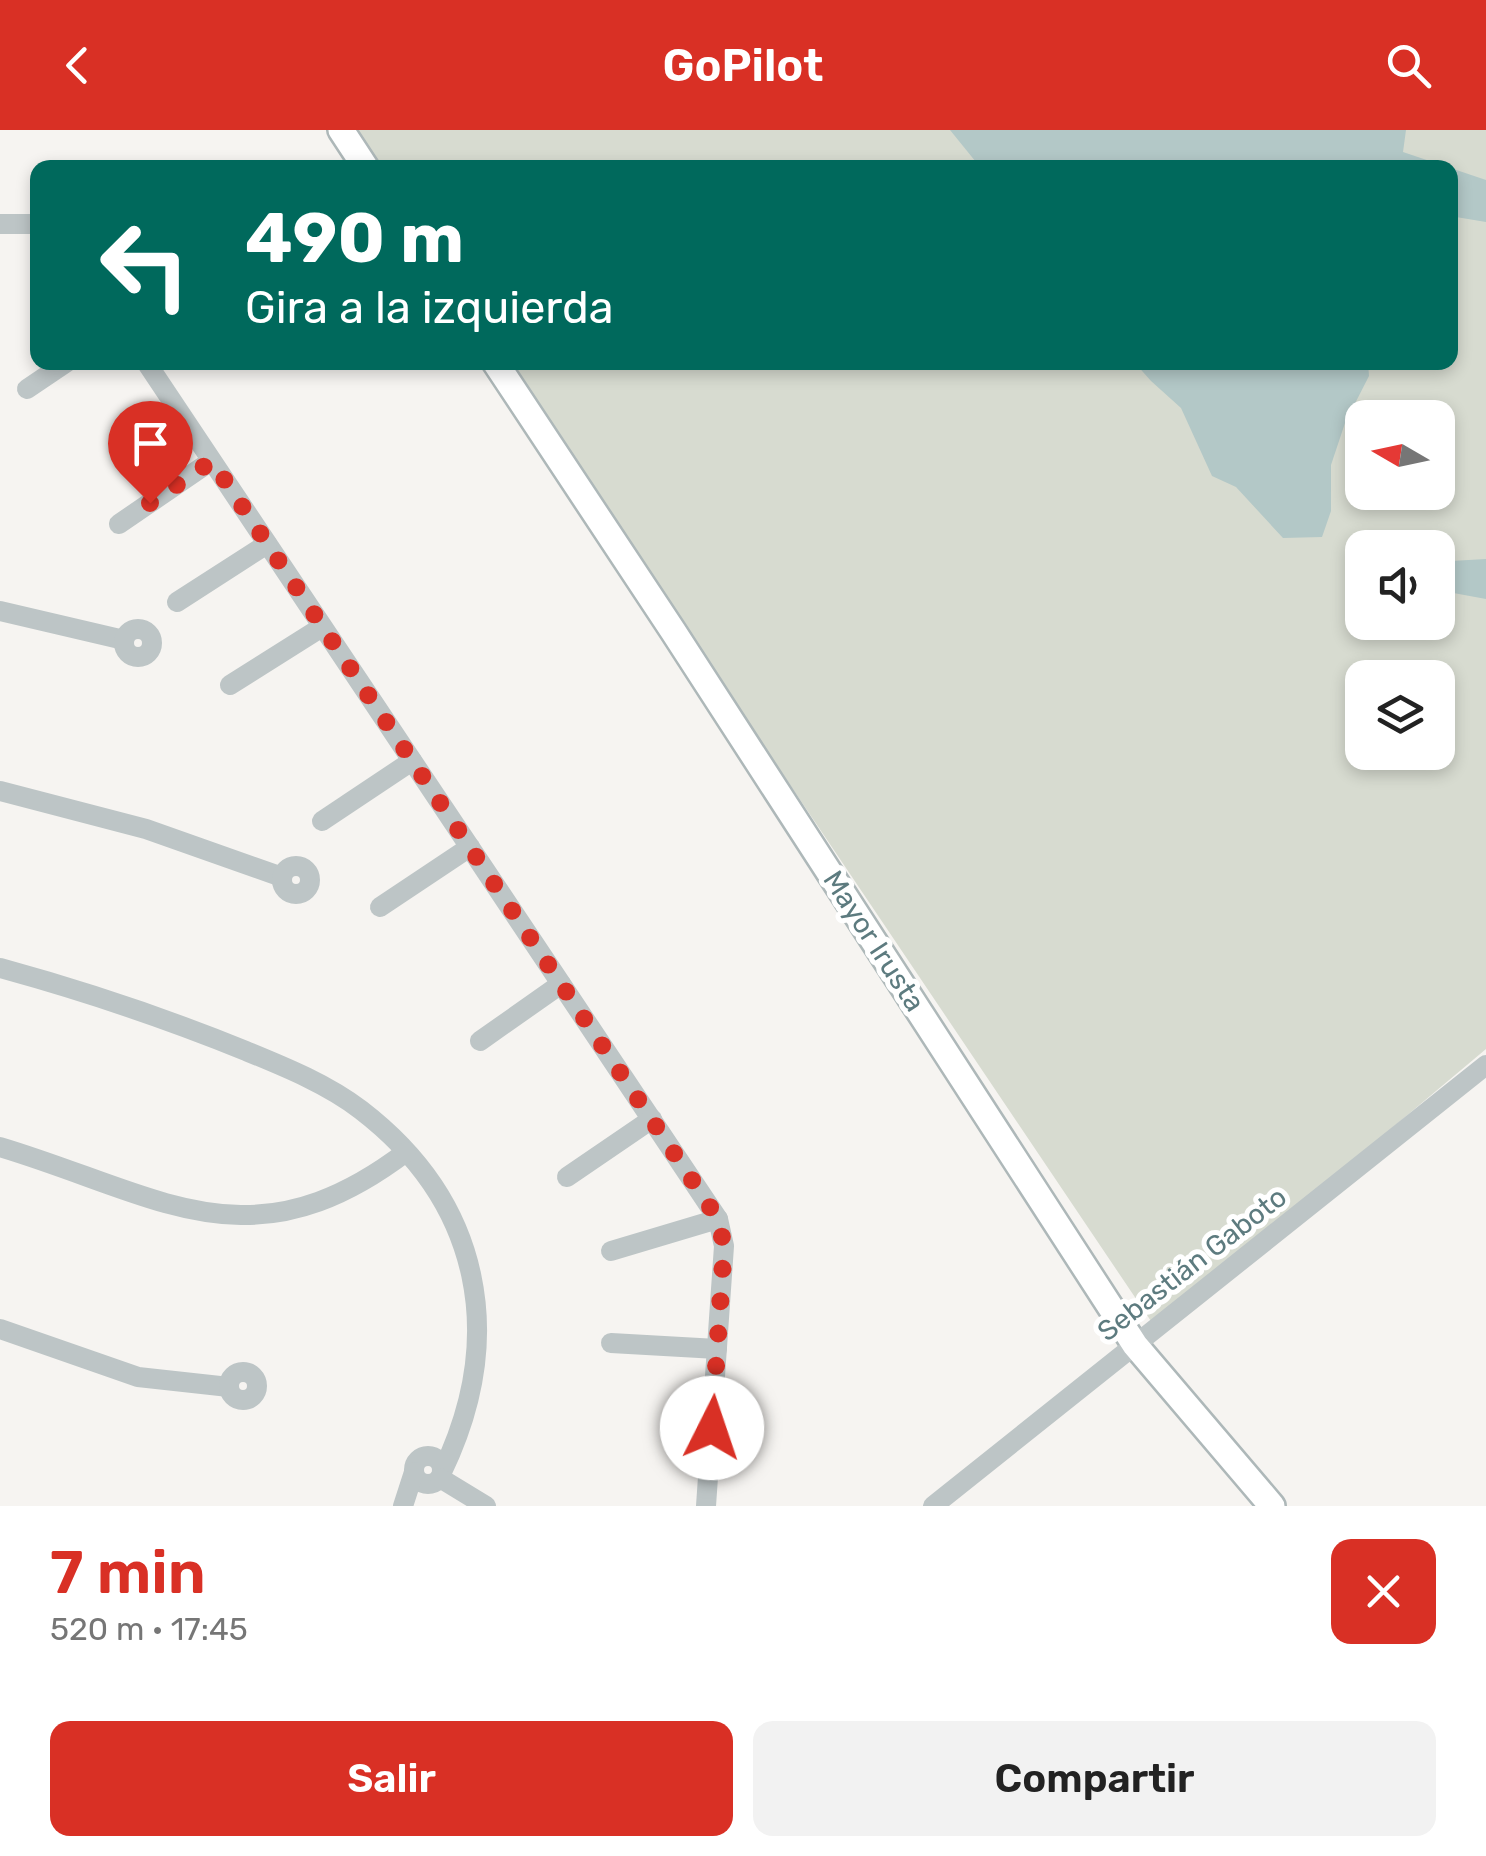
<!DOCTYPE html>
<html lang="es">
<meta charset="utf-8">
<style>
body{margin:0;font-family:Rubik,sans-serif;background:#f2f2f2;color:#222;height:100vh;display:flex;flex-direction:column;font-size:38px;white-space:nowrap}
*{box-sizing:border-box;margin:0}
p{font-size:32px;color:#767676}
.icon{flex:none;width:55px;height:55px;fill:none;stroke:currentColor;stroke-width:2;stroke-linecap:round;stroke-linejoin:round}
.map{position:relative;height:1376px;overflow:hidden}
.sheet{display:flex;flex-direction:column;background:#fff;flex:1}
.sheet>*{flex:none}
.banner{position:absolute;left:30px;top:30px;width:1428px;height:210px;border-radius:20px;box-shadow:0 5px 15px #0003;background:#00695c;color:#fff;overflow:hidden}
.needle{width:65px;rotate:279deg}
.tools{position:absolute;left:1345px;top:270px;display:grid;gap:20px}
.tools a{display:grid;place-items:center;width:110px;height:110px;border-radius:20px;background:#fff;box-shadow:0 5px 15px #0003;font-size:50px}
.pin{position:absolute;display:grid;place-items:center;width:85px;height:85px;color:#fff;margin:-102px -42px;border-radius:50% 50% 50% 0;rotate:-45deg;box-shadow:0 0 10px #0007}
.pin .icon{rotate:45deg}
.me{position:absolute;width:110px;margin:-55px;rotate:4deg;stroke-linejoin:round;filter:drop-shadow(0 0 8px #0008)}
.turn{display:flex;align-items:center;gap:35px;height:210px;padding:0 50px;font-size:45px}
.turn .icon{width:130px;height:130px;stroke-width:2.5}
.turn b{display:block;font-size:70px;line-height:85px}
.round{display:grid;place-items:center;flex:none;width:105px;height:105px;border-radius:20px;background:#f2f2f2}
.headline{display:flex;align-items:center;justify-content:space-between;height:170px;padding:0 50px}
h1{font-size:60px;font-weight:600;line-height:75px;color:#d93025}
.cta{display:flex;gap:20px;margin-top:auto;padding:20px 50px}
.cta a{flex:1;height:115px;border-radius:20px;background:#d93025;color:#fff;font-size:40px;font-weight:600;line-height:115px;text-align:center}
.cta a+a{background:#f2f2f2;color:#222}
header{display:flex;justify-content:space-between;align-items:center;height:130px;padding:0 50px;background:#d93025;color:#fff;font-size:45px;font-weight:600}
.map>svg:first-child{display:block}
</style>
<header><svg class="icon" aria-label="back" viewBox="0 0 24 24"><path d="M15 5l-7 7 7 7"/></svg>GoPilot<svg class="icon" aria-label="search" viewBox="0 0 24 24"><circle cx="10" cy="10" r="6"/><path d="M15 15l6 6"/></svg></header>
<div class="map">
<svg width="1486" height="1376" viewBox="0 0 1486 1376">
<rect width="100%" height="100%" fill="#f6f4f1"/>
<!-- green -->
<path fill="#d7dbd0" fill-rule="evenodd" d="M350 0H1486V919L1155 1197 506 233 1450 232V38H375ZM1362 288H1438V362H1362ZM1362 418H1438V492H1362ZM1362 548H1438V622H1362Z"/>
<!-- water -->
<g fill="#b3c8c7">
<path d="M950 0H1406L1403 22 1486 50V92L1450 86V38L980 37Z"/>
<path d="M1135 233H1368L1369 246 1345 293 1331 335V381L1322 407 1283 408 1236 357 1212 346 1181 278 1151 251Z"/>
<path d="M1486 429V469L1448 462 1451 431Z"/>
</g>
<g fill="none" stroke-linecap="round" stroke-linejoin="round">
<!-- major casing -->
<g stroke="#aeb8b9" stroke-width="30">
<g id="major">
<path d="M341 0 366 38"/>
<path d="M495 232 673 501 1135 1215 1272 1376"/>
</g>
</g>
<!-- minor -->
<g stroke="#bdc5c6" stroke-width="20">
<path d="M0 94H38"/>
<path d="M146 232 718 1089 724 1116 706 1376"/>
<path d="M27 259 67 232"/>
<path d="M119 394 211 331"/>
<path d="M177 472 267 414"/>
<path d="M0 481 124 510"/>
<circle cx="138" cy="513" r="14"/>
<path d="M230 555 322 497"/>
<path d="M0 661 146 699 282 747"/>
<path d="M322 691 412 631"/>
<circle cx="296" cy="750" r="14"/>
<path d="M380 777 470 717"/>
<path d="M0 838C84 861 165 888 246 921 285 937 327 954 361 980 482 1073 507 1207 442 1342"/>
<path d="M480 911 561 854"/>
<path d="M0 1017C160 1065 250 1140 406 1022"/>
<path d="M567 1047 652 989"/>
<path d="M611 1121 718 1089"/>
<path d="M0 1199 138 1247 229 1257"/>
<path d="M611 1213 717 1219"/>
<circle cx="243" cy="1256" r="14"/>
<circle cx="428" cy="1340" r="14"/>
<path d="M440 1348 486 1376"/>
<path d="M403 1376 414 1342"/>
<path d="M933 1376 1486 935"/>
</g>
<!-- major -->
<use href="#major" stroke="#fff" stroke-width="25"/>
</g>
<g fill="none" stroke-linecap="round" stroke-linejoin="round">
<!-- route -->
<path stroke="#d93025" stroke-width="18" stroke-dasharray="0 32.4" d="M150 373 212 331 718 1089 724 1116 712 1298"/>
</g>
<g text-anchor="middle" dominant-baseline="central" stroke-width="10" stroke-linejoin="round" paint-order="stroke">
<!-- street labels -->
<g font-size="28" fill="#5d7b7f" stroke="#fff">
<text transform="translate(874 811) rotate(57)">Mayor Irusta</text>
<text transform="translate(1192 1134) rotate(-38)">Sebastián Gaboto</text>
</g>
</g>
</svg>
<div class="tools">
<a><svg class="needle" viewBox="-14 -14 28 28"><path d="M0-13l5 13h-10z" fill="#e53935"/><path d="M0 13l5-13h-10z" fill="#767676"/></svg></a>
<a><svg class="icon" aria-label="sound" viewBox="0 0 24 24"><path d="M4 9h4l5-4v14l-5-4H4zM17 9q2 3 0 6"/></svg></a>
<a><svg class="icon" aria-label="layers" viewBox="0 0 24 24"><path d="M12 4l9 5-9 5-9-5zM3 14l9 5 9-5"/></svg></a>
</div>
<div class="pin" style="left:150px;top:373px;background:#d93025"><svg class="icon" aria-label="arrive" viewBox="0 0 24 24"><path d="M6 21V4h12l-3 4 3 4H6"/></svg></div>
<svg class="me" style="left:712px;top:1298px" viewBox="-20 -20 40 40"><circle r="19" fill="#fff"/><path d="M0-13L10 11 0 6-10 11z" fill="#d93025"/></svg>
<div class="banner">
<div class="turn"><svg class="icon" aria-label="left" viewBox="0 0 24 24"><path d="M17 20v-9H6M10 6l-5 5 5 5"/></svg><div><b>490 m</b>Gira a la izquierda</div></div>
</div>
</div>
<section class="sheet">
<div class="headline"><div><h1>7 min</h1><p>520 m · 17:45</p></div><a class="round" style="background:#d93025;color:#fff"><svg class="icon" aria-label="close" viewBox="0 0 24 24"><path d="M6 6l12 12M18 6L6 18"/></svg></a></div>
<div class="cta"><a>Salir</a><a>Compartir</a></div>
</section>
